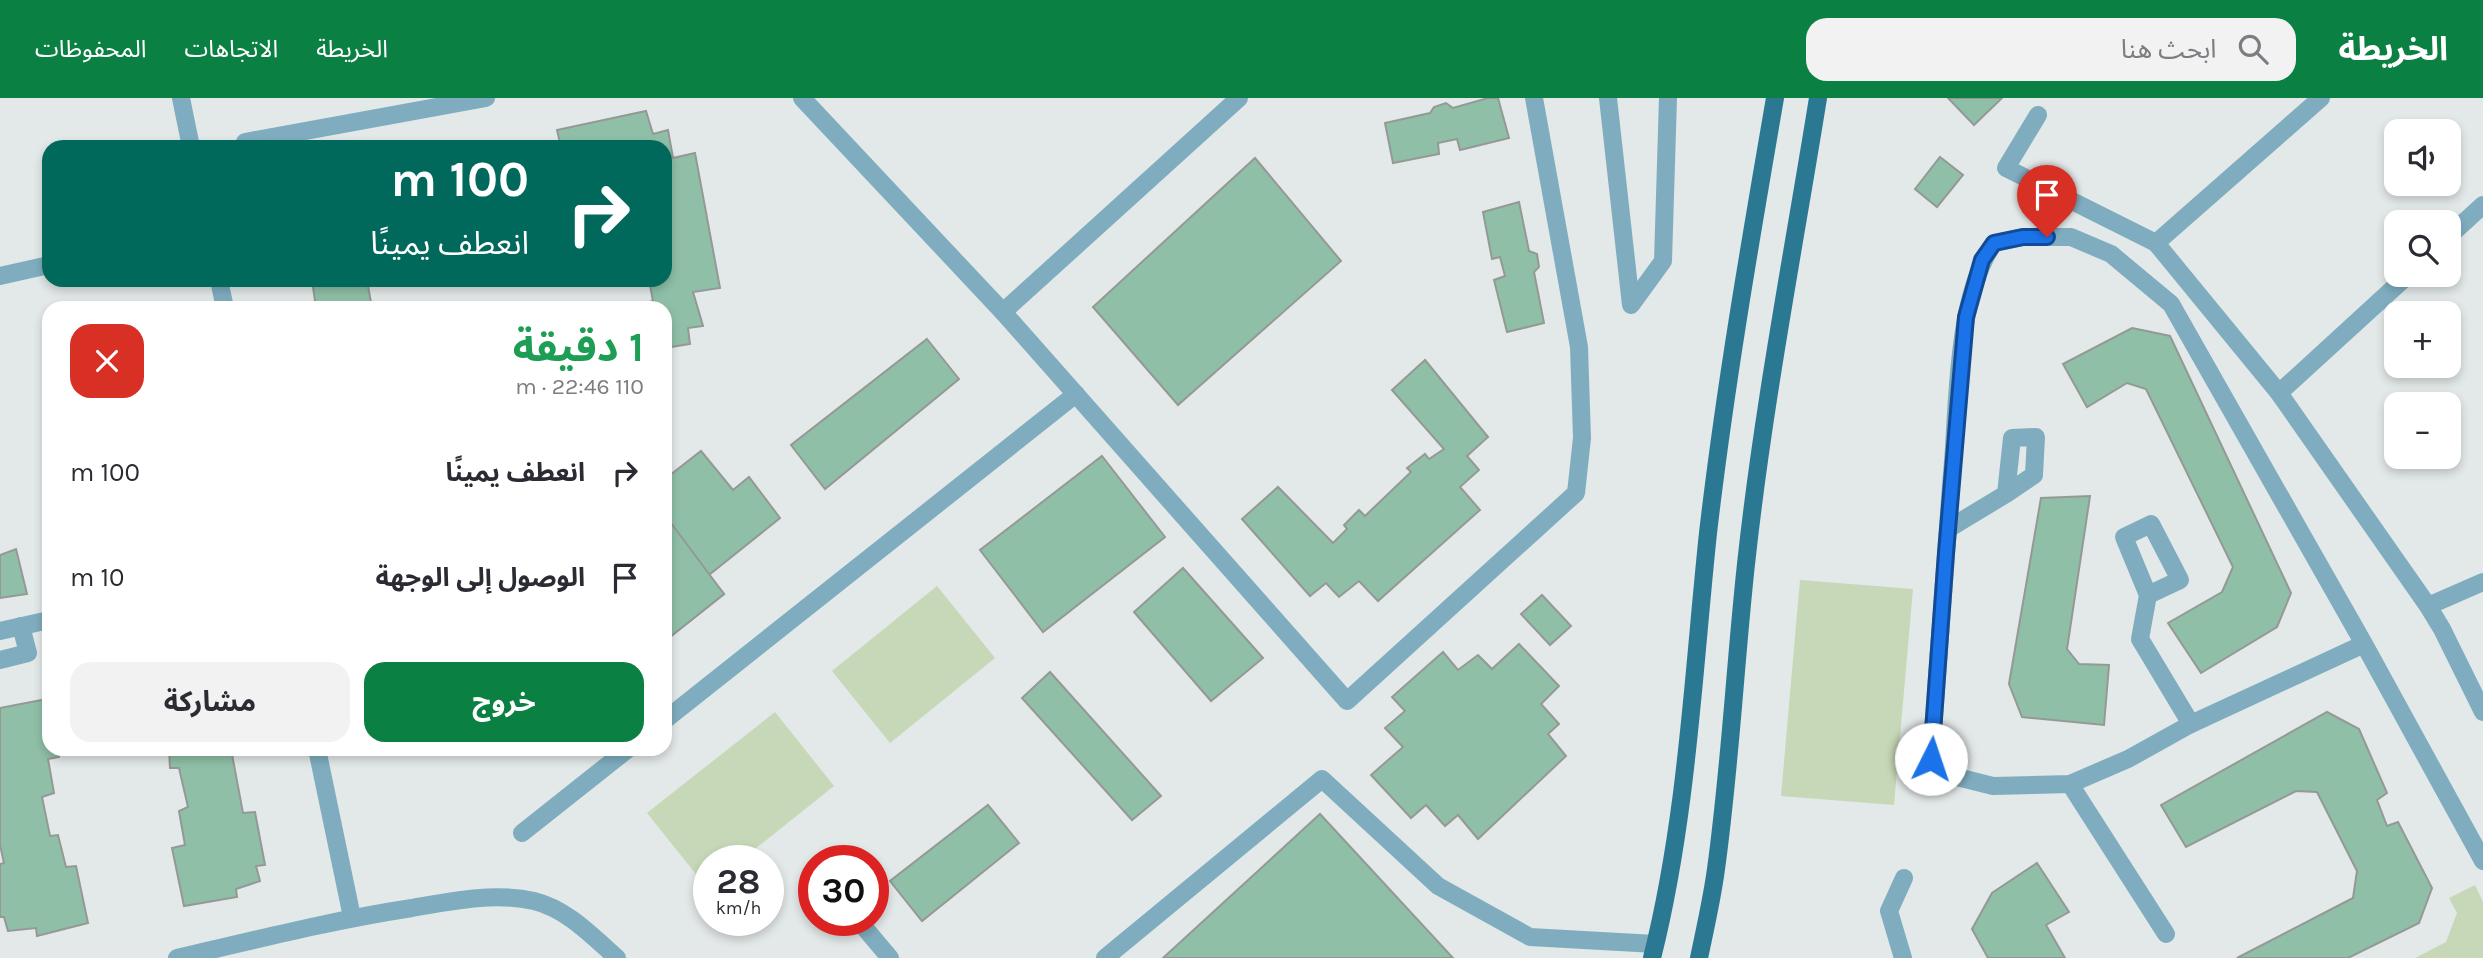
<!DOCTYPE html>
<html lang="ar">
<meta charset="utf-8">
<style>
body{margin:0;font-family:Karla,"Noto Sans Arabic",sans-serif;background:#f2f2f3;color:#2b2b33;direction:rtl;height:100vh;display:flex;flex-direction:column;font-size:26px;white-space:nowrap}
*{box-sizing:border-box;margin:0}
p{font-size:23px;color:#7c7c81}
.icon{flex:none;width:38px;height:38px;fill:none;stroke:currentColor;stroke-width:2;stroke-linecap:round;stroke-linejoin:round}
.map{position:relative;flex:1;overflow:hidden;direction:ltr}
.panel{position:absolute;left:42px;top:203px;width:630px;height:455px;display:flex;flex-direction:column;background:#fff;border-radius:21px;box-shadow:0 4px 10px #0003;direction:rtl}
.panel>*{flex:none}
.top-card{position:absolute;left:42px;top:42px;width:630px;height:147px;border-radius:21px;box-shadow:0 4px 10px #0003;direction:rtl;background:#00695c;color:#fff;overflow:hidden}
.tools{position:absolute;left:2384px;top:21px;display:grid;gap:14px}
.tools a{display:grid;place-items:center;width:77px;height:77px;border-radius:14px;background:#fff;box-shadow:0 4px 10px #0003;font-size:35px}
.speed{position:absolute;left:693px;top:747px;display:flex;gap:14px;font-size:35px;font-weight:700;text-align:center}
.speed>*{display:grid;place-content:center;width:91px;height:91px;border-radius:50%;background:#fff;box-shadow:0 4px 10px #0003;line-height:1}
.speed small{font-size:18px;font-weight:400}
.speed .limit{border:10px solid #d22;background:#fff;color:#111}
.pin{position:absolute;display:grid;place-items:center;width:60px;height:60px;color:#fff;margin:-72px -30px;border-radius:50% 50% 50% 0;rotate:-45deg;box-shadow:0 0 7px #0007}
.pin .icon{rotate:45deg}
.me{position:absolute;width:77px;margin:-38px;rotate:4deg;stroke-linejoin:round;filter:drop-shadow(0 0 5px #0008)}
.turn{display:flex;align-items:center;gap:24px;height:147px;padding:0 28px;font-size:32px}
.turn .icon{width:91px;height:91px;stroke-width:2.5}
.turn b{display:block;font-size:49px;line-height:60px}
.round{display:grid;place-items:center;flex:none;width:74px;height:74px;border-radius:21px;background:#f2f2f3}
.overview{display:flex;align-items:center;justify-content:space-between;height:119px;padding:0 28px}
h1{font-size:42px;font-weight:700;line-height:52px;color:#1e9e55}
.button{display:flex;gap:14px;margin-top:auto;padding:14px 28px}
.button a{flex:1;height:80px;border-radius:21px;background:#0b8043;color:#fff;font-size:28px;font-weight:700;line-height:80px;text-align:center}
.button a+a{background:#f2f2f3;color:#2b2b33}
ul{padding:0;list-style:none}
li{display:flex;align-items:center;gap:21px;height:105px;padding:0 28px}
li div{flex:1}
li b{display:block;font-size:26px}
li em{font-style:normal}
header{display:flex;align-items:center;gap:42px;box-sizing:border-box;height:98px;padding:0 35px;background:#0b8043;color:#fff}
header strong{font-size:33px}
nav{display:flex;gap:38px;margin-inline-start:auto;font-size:24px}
.search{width:490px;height:63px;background:#f2f2f3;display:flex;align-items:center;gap:18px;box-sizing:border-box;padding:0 24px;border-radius:21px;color:#7c7c81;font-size:26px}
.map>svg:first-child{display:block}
</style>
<header>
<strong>الخريطة</strong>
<div class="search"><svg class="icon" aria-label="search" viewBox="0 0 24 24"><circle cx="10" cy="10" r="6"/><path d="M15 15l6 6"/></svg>ابحث هنا</div>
<nav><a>الخريطة</a><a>الاتجاهات</a><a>المحفوظات</a></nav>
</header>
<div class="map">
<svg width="2483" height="860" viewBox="0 0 2483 860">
<rect width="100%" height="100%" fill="#e3e8e8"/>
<!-- green -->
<g fill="#c6d8b7">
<path d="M1800 482 1913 491 1894 707 1781 698Z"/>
<path d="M937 488 995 560 890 645 832 573Z"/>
<path d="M775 614 834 688 740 763H709V788L707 790 647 715Z"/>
<path d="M2475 787 2483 804V860H2415L2446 844 2457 815 2449 800Z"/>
</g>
<!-- building -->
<g fill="#8fc0a7" stroke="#949996" stroke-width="2">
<path d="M1488 0H1498L1509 40 1460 52 1457 41 1438 45 1439 56 1393 65 1385 25 1430 15 1434 9 1446 5 1453 10Z"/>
<path d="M1948 0H2002L1974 27Z"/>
<path d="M646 13 653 36 668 32 673 60 695 55 720 190 693 194 703 228 688 230 690 246 665 250V210H625L653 203 649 182H665V49H561L557 32Z"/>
<path d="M1940 59 1963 77 1937 109 1915 91Z"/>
<path d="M1255 60 1341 163 1178 307 1093 209Z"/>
<path d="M1519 104 1529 153 1537 156 1539 169 1534 174 1544 225 1507 234 1494 182 1505 178 1500 159 1492 161 1483 114Z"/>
<path d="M312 182H367L372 210H316Z"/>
<path d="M2132 230 2170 238 2291 495 2277 529 2201 575 2168 525 2222 494 2233 469 2146 291 2127 285 2087 309 2063 266Z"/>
<path d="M927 241 959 281 825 391 791 347Z"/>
<path d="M1425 262 1488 339 1467 358 1479 372 1460 389 1480 412 1378 503 1359 483 1339 499 1326 485 1310 498 1242 421 1278 389 1333 445 1347 431 1344 427 1359 412 1365 418 1411 374 1407 370 1425 356 1429 361 1444 351 1392 292Z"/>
<path d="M701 353 733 392 749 379 780 420 709 477 724 496 665 543V381Z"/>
<path d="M1102 358 1165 439 1043 534 980 452Z"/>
<path d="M2090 398 2067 551 2079 566 2109 567 2104 627 2022 619 2009 586 2041 400Z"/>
<path d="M665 417 724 496 665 543Z"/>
<path d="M16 451 27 496 0 500V457Z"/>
<path d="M1183 470 1263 560 1211 603 1134 514Z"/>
<path d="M1542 497 1571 528 1550 547 1521 516Z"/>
<path d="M1519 546 1559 588 1541 606 1559 626 1548 636 1566 658 1478 741 1458 717 1445 728 1426 707 1411 720 1371 677 1403 649 1385 630 1405 613 1392 599 1443 554 1458 572 1478 557 1492 571Z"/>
<path d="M1050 574 1161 698 1132 722 1022 600Z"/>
<path d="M47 601 49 612V651H57L59 659 48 661 54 695 42 699 50 738 58 737 66 769 76 768 88 825 37 838 36 830 8 833 4 819H0V766L4 765 0 747V610Z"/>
<path d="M2327 614 2359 631 2387 695 2377 702 2387 728 2398 724 2432 790 2419 825 2348 860H2237L2353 800 2357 773 2317 694 2296 693 2186 749 2161 707Z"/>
<path d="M169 651H231L243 715 255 714 265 767 256 768 260 783 236 791 237 799 184 808 172 750 185 747 179 713 188 709 179 670H170Z"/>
<path d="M988 707 1019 745 922 823 890 783Z"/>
<path d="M1320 716 1453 860H1163Z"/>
<path d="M2037 765 2069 814 2046 827 2065 860H1988L1972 831 1992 795Z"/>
</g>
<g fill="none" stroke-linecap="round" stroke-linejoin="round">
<!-- minor -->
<g stroke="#7fadbf" stroke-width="18">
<path d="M181 0 191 49"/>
<path d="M802 0 1003 214"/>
<path d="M1239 0 1003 214 1347 603 1576 395 1582 340 1579 249 1534 0"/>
<path d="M1608 0 1631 207 1663 163 1668 0"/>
<path d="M2321 0 2156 145 2279 295 2428 508 2442 531 2483 614"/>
<path d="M2038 17 2006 70 2156 145"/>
<path d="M245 44 486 0"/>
<path d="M2448 139 2483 107"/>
<path d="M0 178 49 167"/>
<path d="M219 182 225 210"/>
<path d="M2279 295 2408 177"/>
<path d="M1948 431 2006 396 2012 340 2036 339 2034 377 2006 396"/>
<path d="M2148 497 2180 482 2151 426 2124 439 2148 497 2140 541 2191 626"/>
<path d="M2428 508 2483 484"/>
<path d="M0 533 49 522"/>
<path d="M2364 546 2191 626 2128 661 2070 686 1993 688 1949 677 1931 661C1938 561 1945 462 1953 363 1958 299 1957 198 1994 145L2023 139H2071L2111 156 2171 206 2364 546 2483 763"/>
<path d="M0 562 28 555 21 528"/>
<path d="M665 622 1076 296"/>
<path d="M317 651 352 819"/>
<path d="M2070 686 2166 836"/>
<path d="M522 735 628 651"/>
<path d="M858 822 890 860"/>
<path d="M177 860C255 842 333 822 412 810 451 803 495 794 534 803 567 811 592 838 617 860"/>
<path d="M1105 860 1322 681 1438 788 1530 839 1655 846"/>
<path d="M1903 860 1889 813 1904 780"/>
</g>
<!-- major -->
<g stroke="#2b7892" stroke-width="18">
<path d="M1652 860C1687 721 1693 577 1708 435 1725 289 1750 145 1775 0"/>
<path d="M1699 860C1705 831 1712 801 1716 771 1730 670 1735 568 1746 466 1763 309 1793 155 1818 0"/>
</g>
</g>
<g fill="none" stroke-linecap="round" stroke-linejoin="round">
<!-- route casing -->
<g stroke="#114b97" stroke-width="18">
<path id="route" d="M1931 661 1946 455 1966 219 1982 162 1994 145 2023 139H2047"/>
</g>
<!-- route -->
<use href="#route" stroke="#1a73e8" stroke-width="12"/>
</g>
</svg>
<div class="tools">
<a><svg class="icon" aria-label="sound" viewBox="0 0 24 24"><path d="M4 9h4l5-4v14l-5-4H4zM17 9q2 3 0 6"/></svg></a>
<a><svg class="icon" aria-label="search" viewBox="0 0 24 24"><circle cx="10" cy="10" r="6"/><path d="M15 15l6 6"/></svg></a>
<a>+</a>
<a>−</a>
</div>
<div class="speed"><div>28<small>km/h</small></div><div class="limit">30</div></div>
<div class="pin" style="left:2047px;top:139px;background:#d93025"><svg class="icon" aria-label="arrive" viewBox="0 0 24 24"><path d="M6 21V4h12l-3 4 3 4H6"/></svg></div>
<svg class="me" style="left:1931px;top:661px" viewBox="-20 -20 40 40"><circle r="19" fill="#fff"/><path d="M0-13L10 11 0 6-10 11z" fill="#1a73e8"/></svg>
<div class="top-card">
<div class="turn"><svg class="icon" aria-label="right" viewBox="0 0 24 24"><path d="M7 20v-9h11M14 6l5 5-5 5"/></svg><div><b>100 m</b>انعطف يمينًا</div></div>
</div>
<section class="panel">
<div class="overview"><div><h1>1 دقيقة</h1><p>110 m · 22:46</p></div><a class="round" style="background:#d93025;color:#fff"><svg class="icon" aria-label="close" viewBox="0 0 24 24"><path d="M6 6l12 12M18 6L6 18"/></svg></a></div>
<ul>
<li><svg class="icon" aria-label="right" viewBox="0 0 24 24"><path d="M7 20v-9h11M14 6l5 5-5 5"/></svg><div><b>انعطف يمينًا</b></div><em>100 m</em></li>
<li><svg class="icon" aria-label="arrive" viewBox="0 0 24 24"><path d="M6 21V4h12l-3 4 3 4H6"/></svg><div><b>الوصول إلى الوجهة</b></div><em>10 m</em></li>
</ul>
<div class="button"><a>خروج</a><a>مشاركة</a></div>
</section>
</div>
